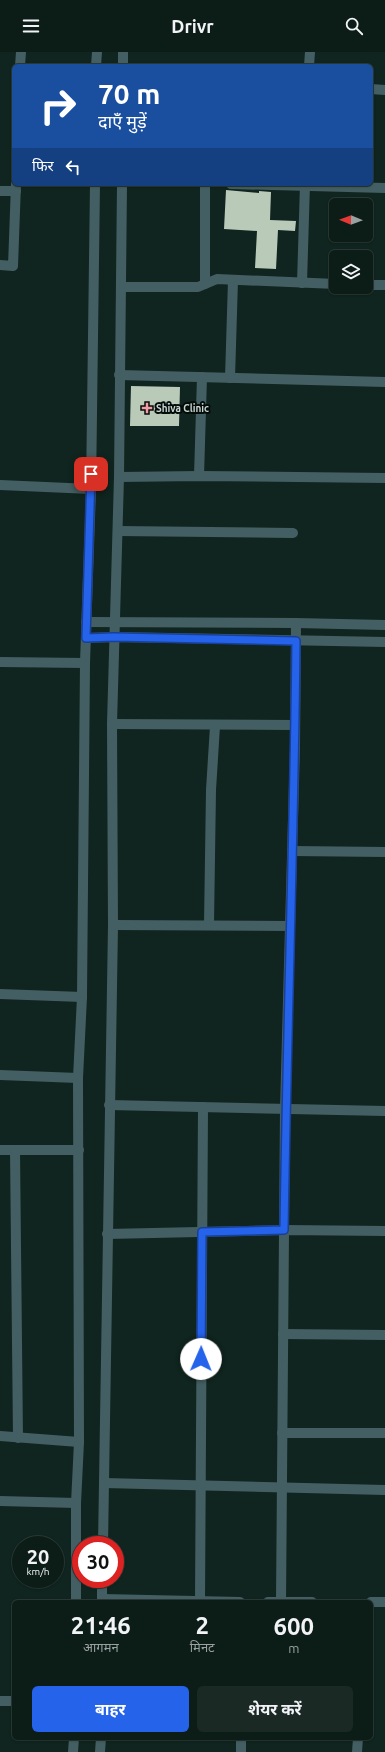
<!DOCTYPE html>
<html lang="hi">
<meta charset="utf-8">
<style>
body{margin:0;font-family:Ubuntu,"Noto Sans Devanagari",sans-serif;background:#1a2924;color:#f1f3f6;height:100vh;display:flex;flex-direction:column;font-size:15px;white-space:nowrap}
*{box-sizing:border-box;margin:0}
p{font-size:13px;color:#9aa1a1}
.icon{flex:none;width:22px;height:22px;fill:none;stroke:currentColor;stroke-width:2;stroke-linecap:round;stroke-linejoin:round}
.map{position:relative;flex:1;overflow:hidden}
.side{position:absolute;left:12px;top:1548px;width:361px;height:140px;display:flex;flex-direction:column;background:#0c1c17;border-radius:6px;box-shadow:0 1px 3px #0004,0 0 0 1px #2c3a36}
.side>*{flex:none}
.hud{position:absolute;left:12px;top:12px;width:361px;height:122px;border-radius:6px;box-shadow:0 1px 3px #0004,0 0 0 1px #2c3a36;background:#1a4fa0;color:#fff;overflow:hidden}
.needle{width:26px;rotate:271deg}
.buttons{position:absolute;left:329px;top:146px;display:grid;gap:8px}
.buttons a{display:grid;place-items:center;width:44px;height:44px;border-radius:6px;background:#0c1c17;box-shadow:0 1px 3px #0004,0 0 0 1px #2c3a36;font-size:20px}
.speed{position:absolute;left:12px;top:1484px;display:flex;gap:8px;font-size:20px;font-weight:700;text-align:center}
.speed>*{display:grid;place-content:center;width:52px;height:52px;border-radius:50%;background:#0c1c17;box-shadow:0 1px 3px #0004,0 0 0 1px #2c3a36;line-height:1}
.speed small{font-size:10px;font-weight:400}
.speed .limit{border:6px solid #d22;background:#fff;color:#111}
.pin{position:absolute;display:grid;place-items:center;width:34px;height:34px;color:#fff;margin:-17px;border-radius:8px;box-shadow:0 2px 6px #0006}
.me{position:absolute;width:44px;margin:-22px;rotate:1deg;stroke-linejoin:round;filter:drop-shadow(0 0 3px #0008)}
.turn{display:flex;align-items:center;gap:14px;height:84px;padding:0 20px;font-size:18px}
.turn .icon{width:52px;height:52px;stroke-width:2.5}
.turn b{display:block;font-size:28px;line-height:34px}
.then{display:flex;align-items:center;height:38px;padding:0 20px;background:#0003;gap:8px;font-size:15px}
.eta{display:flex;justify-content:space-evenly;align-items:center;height:68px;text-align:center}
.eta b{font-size:24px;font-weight:700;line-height:28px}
.primary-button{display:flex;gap:8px;margin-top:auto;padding:8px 20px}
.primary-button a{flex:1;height:46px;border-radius:6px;background:#2563eb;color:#fff;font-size:16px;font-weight:700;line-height:46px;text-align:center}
.primary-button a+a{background:#1a2924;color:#f1f3f6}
header{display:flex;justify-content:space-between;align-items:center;height:52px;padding:0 20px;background:#0c1c17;font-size:18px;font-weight:700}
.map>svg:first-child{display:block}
</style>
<header><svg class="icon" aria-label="menu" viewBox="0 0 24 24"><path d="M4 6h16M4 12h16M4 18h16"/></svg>Drivr<svg class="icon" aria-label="search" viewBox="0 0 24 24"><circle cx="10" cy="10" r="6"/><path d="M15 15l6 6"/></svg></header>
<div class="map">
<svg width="385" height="1700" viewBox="0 0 385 1700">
<rect width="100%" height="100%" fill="#10251f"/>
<!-- building -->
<g fill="#bacab9">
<path d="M226 138 259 141V139L271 140 270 168 296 169 295 179 278 178 276 217 255 216 257 179 224 177Z"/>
<path d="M131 334 180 335 179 374H130Z"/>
</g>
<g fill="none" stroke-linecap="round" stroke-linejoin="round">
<!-- minor -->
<g stroke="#445f63" stroke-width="10">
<path d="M20 14 21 0"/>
<path d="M96 14 97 0"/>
<path d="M123 14V0"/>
<path d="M309 14 310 0"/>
<path d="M371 37 385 38"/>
<path d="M231 132 385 136"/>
<path d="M0 139H16"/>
<path d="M0 213 13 214 16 132"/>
<path d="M302 231 305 132"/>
<path d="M205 232V132"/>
<path d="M366 233H385"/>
<path d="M121 235H198L217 227 336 232"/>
<path d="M119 323 385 330"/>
<path d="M230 326 233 228"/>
<path d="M199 424 202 325"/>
<path d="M119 425 199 424 385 426"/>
<path d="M0 433 91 437"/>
<path d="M118 479 293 481"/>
<path d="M86 570 296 571 385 573"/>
<path d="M86 586 114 585 385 590"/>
<path d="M0 610 85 611"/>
<path d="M112 672 295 673"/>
<path d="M292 799 385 800"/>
<path d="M209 872 211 738 215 674"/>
<path d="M113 873 290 874"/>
<path d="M0 942 82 945"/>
<path d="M0 1023 78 1026"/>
<path d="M109 1053 385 1059"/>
<path d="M0 1098H79"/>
<path d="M15 1098 18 1386"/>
<path d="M107 1182 284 1178 385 1179"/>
<path d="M283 1282 385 1283"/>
<path d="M282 1381H385"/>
<path d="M0 1384 79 1390"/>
<path d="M104 1431 385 1438"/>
<path d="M0 1449 76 1451"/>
<path d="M103 1493 113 873 112 672 119 425 122 132"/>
<path d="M102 1547 240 1550"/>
<path d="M200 1549 203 1055"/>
<path d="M76 1550V1451L79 1390 78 1026 82 945 85 611 91 437 95 132"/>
<path d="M102 1550V1527"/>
<path d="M268 1550H312"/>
<path d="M281 1550 285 1057 295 695 296 571"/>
<path d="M371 1550H385"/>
<path d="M0 1649H14"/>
<path d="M73 1700 74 1686"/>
<path d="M100 1700 101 1686"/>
<path d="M241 1700V1686"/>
<path d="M357 1700 358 1686"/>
</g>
</g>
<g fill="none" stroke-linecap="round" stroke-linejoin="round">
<!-- route casing -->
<g stroke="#184099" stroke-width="10">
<path id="route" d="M91 422 86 586 114 585 296 589C294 785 287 982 284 1178L202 1180 201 1307"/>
</g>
<!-- route -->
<use href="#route" stroke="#2563eb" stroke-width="7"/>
</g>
<!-- markers -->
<path fill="#f49aa6" stroke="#040c09" stroke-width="1.5" d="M145 350h4v4h4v4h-4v4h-4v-4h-4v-4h4z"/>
<g text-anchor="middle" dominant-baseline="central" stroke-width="4" stroke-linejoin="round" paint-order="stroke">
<!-- poi labels -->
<g font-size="10" font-weight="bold" fill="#c9d5d1" stroke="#040c09" text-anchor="start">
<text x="156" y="356">Shiva Clinic</text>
</g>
</g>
</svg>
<div class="buttons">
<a><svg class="needle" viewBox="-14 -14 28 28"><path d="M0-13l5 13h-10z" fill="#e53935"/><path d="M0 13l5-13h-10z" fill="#9aa1a1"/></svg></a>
<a><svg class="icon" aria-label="layers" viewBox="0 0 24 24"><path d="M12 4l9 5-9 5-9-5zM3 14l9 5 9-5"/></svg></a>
</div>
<div class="speed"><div>20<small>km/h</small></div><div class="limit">30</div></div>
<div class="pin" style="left:91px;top:422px;background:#d93025"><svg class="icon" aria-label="arrive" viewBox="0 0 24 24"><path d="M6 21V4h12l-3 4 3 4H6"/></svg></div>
<svg class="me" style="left:201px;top:1307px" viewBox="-20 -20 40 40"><circle r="19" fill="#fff"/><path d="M0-13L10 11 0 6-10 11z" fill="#2563eb"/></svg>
<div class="hud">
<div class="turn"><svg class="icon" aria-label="right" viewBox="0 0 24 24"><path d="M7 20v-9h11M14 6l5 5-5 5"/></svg><div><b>70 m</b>दाएँ मुड़ें</div></div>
<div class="then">फिर<svg class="icon" aria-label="left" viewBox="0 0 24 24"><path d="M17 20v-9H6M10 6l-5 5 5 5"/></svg></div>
</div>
<section class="side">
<div class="eta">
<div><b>21:46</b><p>आगमन</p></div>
<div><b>2</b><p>मिनट</p></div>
<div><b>600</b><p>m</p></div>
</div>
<div class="primary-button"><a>बाहर</a><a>शेयर करें</a></div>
</section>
</div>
